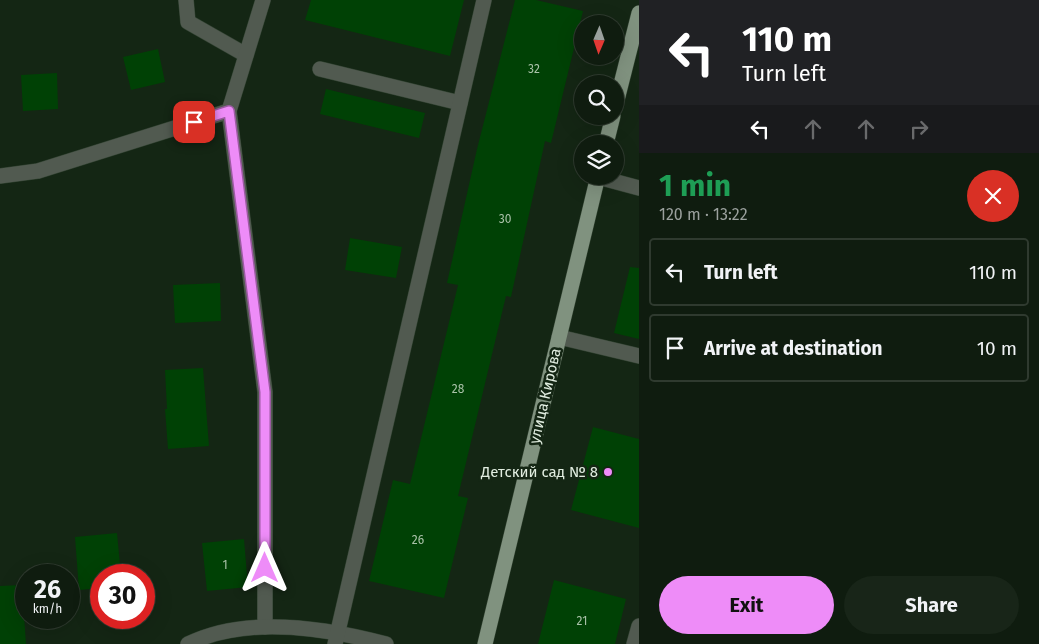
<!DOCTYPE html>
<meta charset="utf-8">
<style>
body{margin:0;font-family:"Fira Sans",sans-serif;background:#182518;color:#f1f3f6;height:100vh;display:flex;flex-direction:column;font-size:19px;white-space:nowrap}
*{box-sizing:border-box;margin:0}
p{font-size:16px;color:#9ba19e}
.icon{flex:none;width:28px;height:28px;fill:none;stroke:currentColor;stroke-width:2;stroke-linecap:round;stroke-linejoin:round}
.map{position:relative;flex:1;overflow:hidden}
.side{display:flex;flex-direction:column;background:#0f1c0f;width:400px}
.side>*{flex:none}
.guide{background:#202124;color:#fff;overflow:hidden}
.needle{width:32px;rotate:182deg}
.controls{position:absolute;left:574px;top:15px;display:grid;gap:10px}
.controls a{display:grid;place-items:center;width:50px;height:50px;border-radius:50%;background:#0f1c0f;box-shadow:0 5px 20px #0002,0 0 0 1px #2f3a2f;font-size:25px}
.speed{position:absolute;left:15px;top:564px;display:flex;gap:10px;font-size:25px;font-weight:700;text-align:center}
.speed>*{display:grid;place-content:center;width:65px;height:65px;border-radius:50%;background:#0f1c0f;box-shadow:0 5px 20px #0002,0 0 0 1px #2f3a2f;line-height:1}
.speed small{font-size:12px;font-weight:400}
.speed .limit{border:8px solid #d22;background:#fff;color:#111}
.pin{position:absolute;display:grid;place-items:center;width:42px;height:42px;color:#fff;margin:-21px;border-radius:10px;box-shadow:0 2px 8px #0006}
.me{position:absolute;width:55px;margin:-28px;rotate:0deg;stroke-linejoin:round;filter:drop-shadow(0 0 4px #0008)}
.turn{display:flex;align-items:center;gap:18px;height:105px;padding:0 20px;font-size:22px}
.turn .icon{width:65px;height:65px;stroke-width:2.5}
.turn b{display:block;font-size:35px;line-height:42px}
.lanes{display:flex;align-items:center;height:48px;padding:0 20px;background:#0003;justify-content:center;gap:25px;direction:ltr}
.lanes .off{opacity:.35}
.round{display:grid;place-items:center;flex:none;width:52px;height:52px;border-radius:26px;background:#182518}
.head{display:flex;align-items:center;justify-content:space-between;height:85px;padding:0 20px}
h1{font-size:30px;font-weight:700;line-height:38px;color:#1e9e55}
.primary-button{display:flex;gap:10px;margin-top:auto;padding:10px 20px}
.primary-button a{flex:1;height:58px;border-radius:30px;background:#ee8cf8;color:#111;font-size:20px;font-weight:700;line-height:58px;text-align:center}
.primary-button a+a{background:#182518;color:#f1f3f6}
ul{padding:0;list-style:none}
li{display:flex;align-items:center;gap:15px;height:68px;margin:0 10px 8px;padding:0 10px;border:2px solid #2f3a2f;border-radius:5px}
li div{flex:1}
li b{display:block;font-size:19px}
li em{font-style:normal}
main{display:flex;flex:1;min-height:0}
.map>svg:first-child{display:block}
</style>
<main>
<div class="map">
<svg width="639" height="644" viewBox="0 0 639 644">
<rect width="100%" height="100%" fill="#142614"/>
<!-- building -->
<g fill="#004105">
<path d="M311 0H464L450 56 305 20Z"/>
<path d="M515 0H536L583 11 551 143 545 141 511 297 506 296 458 496 468 498 444 598 369 581 393 480 410 484 458 285 447 283 477 149Z"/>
<path d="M158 49 165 82 131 90 123 57Z"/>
<path d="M57 73 58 109 23 111 21 75Z"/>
<path d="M326 89 425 113 419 138 320 114Z"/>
<path d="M350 238 402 247 396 278 345 270Z"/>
<path d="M630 267 639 268V339L614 333Z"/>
<path d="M220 283 221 321 175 323 173 285Z"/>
<path d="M203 368 209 446 168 449 165 409H167L165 370Z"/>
<path d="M593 427 639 439V528L571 510Z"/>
<path d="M117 533 121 575H101V588L79 590 75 537Z"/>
<path d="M244 539 248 587 207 591 202 543Z"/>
<path d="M554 580 626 599 615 644H538Z"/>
<path d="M22 585 26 644H0V586Z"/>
</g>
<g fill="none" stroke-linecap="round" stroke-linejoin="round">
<!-- minor casing -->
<g stroke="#314231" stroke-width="16">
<g id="minor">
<path d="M186 0 188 22 246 55"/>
<path d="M320 69 460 103"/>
<path d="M229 111 265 392V627"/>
<path d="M0 176 38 171 229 111 263 0"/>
<path d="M598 177 639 188"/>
<path d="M559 337 639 356"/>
<path d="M188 644C247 615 326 628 386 644"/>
<path d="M335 644 484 0"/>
<path d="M634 644 639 626"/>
</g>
</g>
<!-- major casing -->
<g stroke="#314231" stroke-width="16">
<g id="major">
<path d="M615 108 639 13"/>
<path d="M606 144 613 116"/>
<path d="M485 644 598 176"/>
</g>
</g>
<!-- minor -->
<use href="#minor" stroke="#515a50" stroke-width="15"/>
<!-- major -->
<use href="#major" stroke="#80927f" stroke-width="15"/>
</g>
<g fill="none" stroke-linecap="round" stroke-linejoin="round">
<!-- route casing -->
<g stroke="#9b5ba1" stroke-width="12">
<path id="route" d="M194 122 229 111 265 392V568"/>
</g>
<!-- route -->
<use href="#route" stroke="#ee8cf8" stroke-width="9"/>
</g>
<!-- markers -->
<circle fill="#ee8cf8" stroke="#142614" stroke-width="2" cx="608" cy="472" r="5"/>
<g text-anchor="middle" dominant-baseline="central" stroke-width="5" stroke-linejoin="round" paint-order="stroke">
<!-- number labels -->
<g font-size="12" fill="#a9c2a9">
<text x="534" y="69">32</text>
<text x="505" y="219">30</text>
<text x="458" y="389">28</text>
<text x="418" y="540">26</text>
<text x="225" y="565">1</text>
<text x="582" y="621">21</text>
</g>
<!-- street labels -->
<g font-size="15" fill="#e1ede0" stroke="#142614">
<text transform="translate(545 396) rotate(-77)">улица Кирова</text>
</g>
<!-- poi labels -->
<g font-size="15" fill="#e1ede0" stroke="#142614" text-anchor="end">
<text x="598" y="472">Детский сад № 8</text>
</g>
</g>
</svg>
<div class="controls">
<a><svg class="needle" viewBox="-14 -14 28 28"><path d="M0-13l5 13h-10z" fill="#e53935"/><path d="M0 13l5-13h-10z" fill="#9ba19e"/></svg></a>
<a><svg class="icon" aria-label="search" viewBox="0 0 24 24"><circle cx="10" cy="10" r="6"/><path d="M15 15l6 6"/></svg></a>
<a><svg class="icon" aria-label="layers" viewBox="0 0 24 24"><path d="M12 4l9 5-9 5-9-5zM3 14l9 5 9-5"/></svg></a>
</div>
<div class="speed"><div>26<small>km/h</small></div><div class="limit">30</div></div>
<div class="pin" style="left:194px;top:122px;background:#d93025"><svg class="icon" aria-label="arrive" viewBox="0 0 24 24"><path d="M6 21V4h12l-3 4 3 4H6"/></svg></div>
<svg class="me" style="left:265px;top:568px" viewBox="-20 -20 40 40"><path d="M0-17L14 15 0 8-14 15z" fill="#ee8cf8" stroke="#fff" stroke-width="4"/></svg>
</div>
<section class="side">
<div class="guide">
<div class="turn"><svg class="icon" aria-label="left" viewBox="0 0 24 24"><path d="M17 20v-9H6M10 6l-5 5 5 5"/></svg><div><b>110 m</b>Turn left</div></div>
<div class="lanes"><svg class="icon" aria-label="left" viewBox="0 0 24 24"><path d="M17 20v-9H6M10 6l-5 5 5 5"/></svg><svg class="icon off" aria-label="ahead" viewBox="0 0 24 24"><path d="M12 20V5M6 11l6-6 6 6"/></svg><svg class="icon off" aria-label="ahead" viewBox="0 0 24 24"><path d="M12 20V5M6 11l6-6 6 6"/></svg><svg class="icon off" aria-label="right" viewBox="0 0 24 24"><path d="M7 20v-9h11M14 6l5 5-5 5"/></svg></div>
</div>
<div class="head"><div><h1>1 min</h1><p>120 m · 13:22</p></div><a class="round" style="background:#d93025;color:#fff"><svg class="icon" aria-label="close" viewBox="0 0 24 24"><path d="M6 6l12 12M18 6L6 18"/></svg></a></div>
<ul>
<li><svg class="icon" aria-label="left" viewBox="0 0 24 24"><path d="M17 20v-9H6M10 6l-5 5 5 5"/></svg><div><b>Turn left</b></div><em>110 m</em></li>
<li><svg class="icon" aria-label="arrive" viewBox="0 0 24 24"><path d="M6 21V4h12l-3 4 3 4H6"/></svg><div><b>Arrive at destination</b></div><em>10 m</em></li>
</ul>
<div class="primary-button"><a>Exit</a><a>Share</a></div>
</section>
</main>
